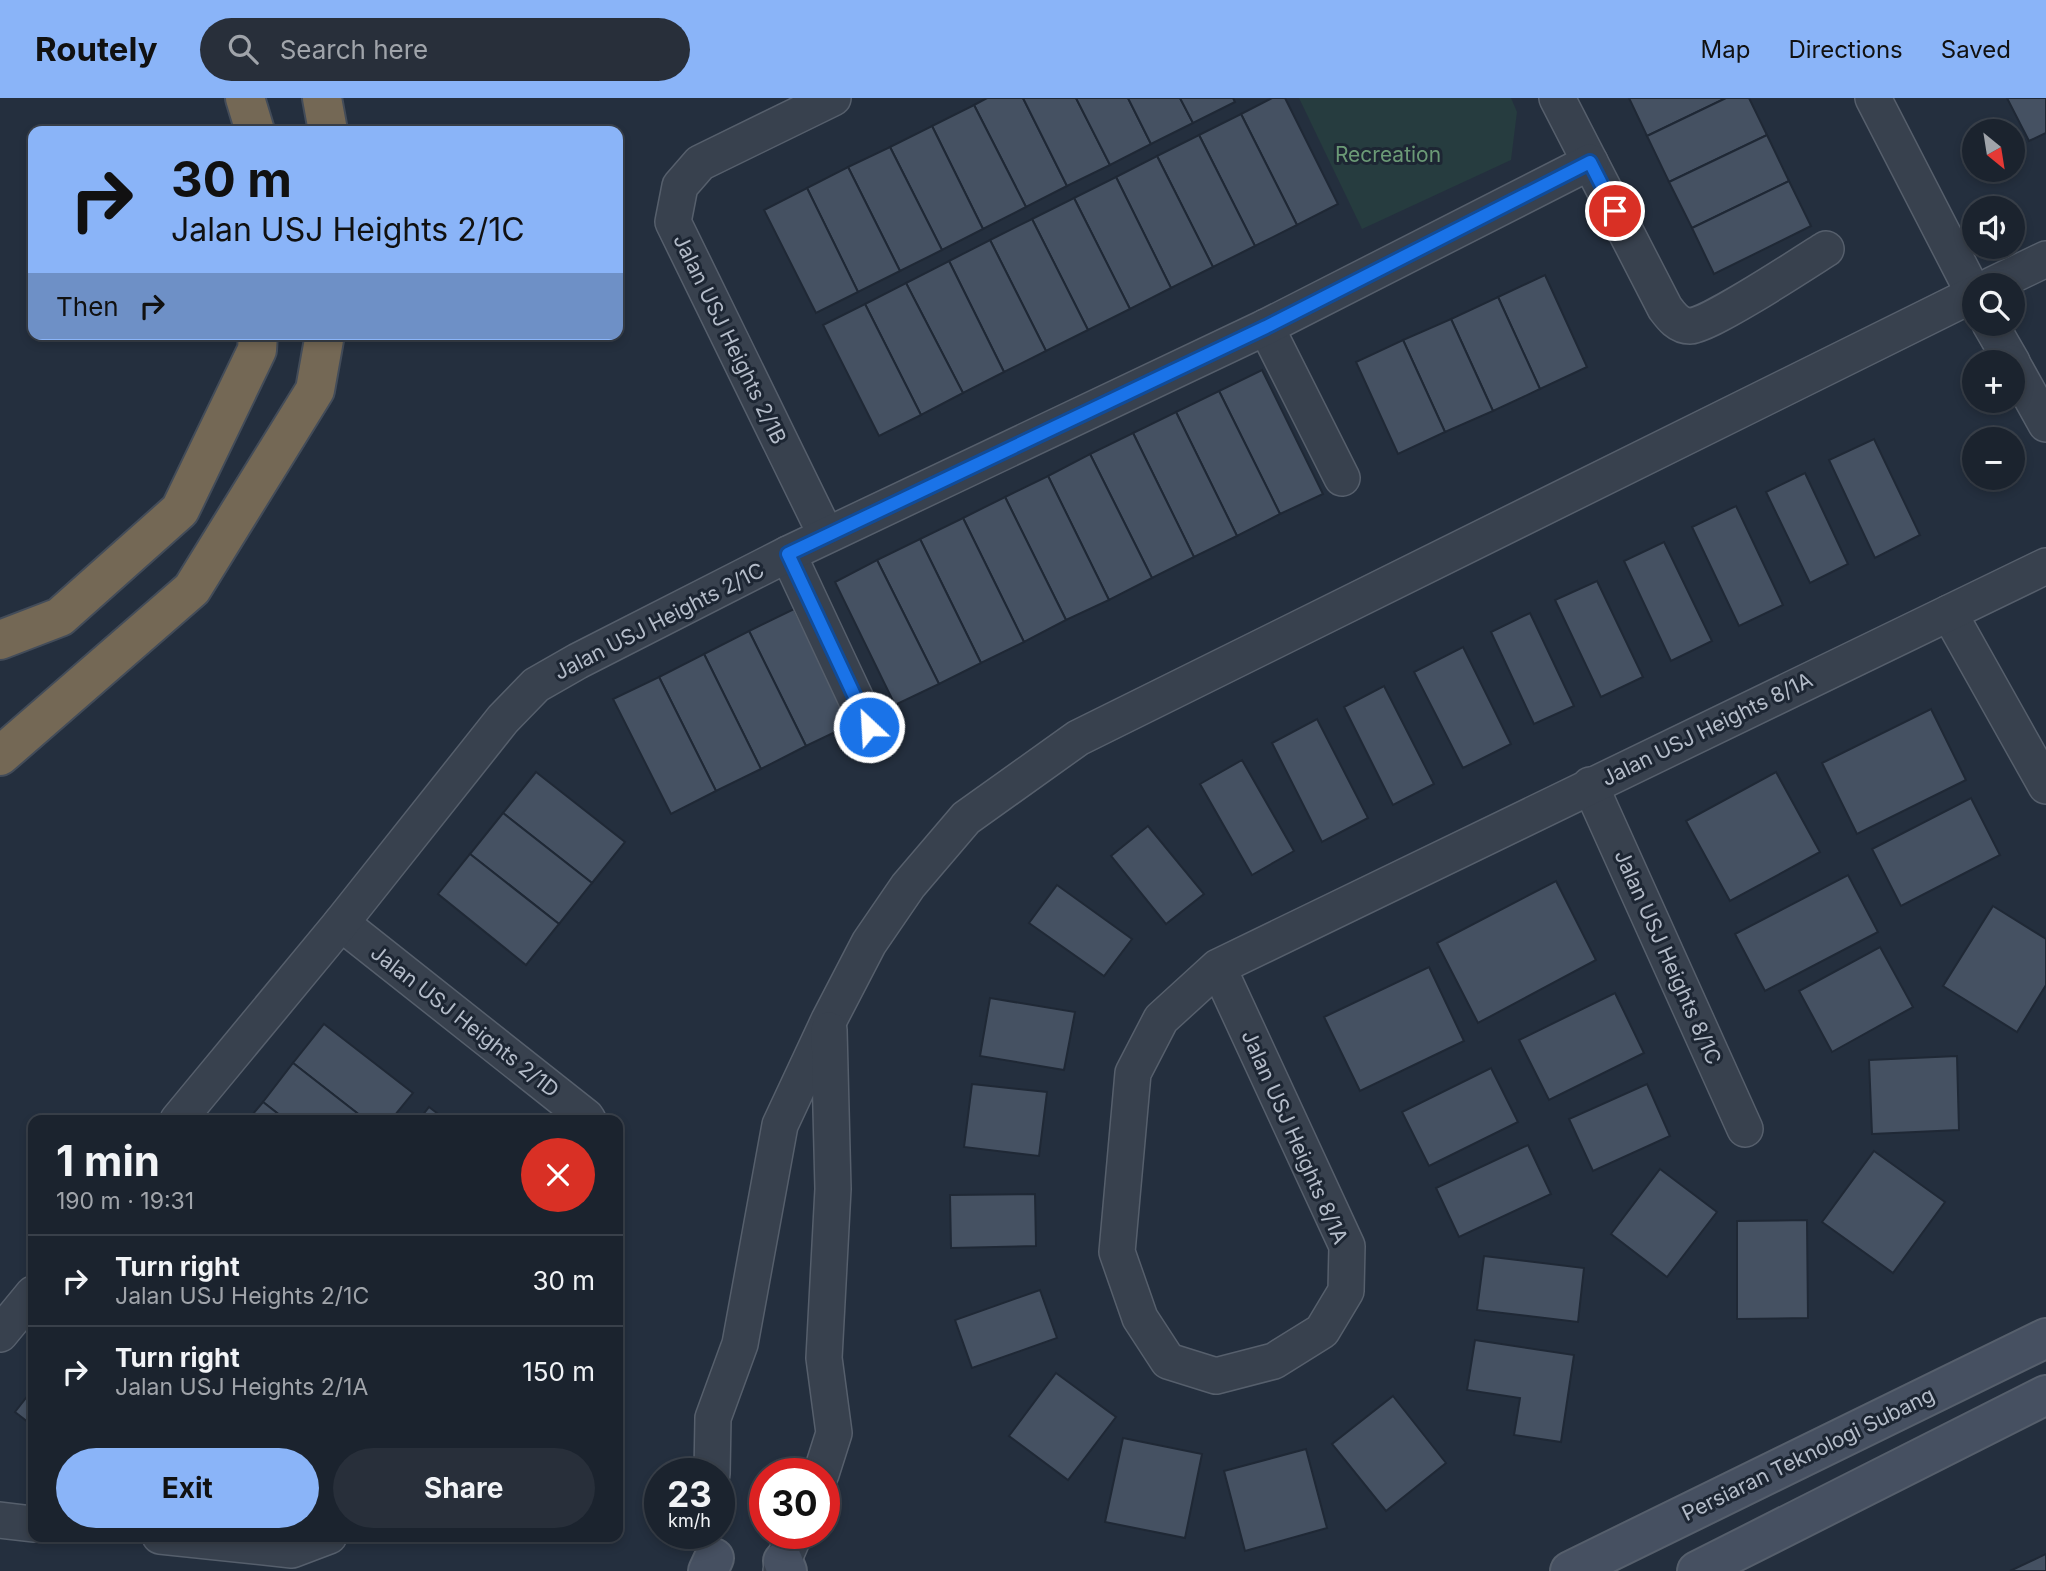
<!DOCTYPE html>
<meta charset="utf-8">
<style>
body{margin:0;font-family:Inter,sans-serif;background:#282f3a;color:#f1f3f6;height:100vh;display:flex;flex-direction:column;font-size:26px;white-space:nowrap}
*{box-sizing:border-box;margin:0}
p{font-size:23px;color:#a0a4aa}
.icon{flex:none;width:38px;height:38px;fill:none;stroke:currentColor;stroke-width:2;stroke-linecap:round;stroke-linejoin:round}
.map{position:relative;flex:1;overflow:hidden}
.details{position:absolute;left:28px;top:1017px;width:595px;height:427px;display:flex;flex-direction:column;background:#1b232e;border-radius:14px;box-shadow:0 4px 10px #0003,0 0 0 2px #39404a}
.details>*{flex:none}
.hud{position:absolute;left:28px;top:28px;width:595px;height:214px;border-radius:14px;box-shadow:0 4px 10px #0003,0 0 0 2px #39404a;background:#8ab4f8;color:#111;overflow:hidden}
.needle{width:46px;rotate:150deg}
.tools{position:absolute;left:1962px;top:21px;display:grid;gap:14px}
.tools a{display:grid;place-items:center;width:63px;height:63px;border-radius:50%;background:#1b232e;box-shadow:0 4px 10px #0003,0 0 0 2px #39404a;font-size:35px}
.speed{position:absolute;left:644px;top:1360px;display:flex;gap:14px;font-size:35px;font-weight:700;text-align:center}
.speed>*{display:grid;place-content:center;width:91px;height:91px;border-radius:50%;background:#1b232e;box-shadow:0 4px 10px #0003,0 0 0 2px #39404a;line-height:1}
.speed small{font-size:18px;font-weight:400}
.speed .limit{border:10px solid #d22;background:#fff;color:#111}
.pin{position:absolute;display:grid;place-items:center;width:60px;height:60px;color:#fff;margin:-30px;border:4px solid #fff;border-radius:50%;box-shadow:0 2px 7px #0007}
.me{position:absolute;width:77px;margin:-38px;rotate:335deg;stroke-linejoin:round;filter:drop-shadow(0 0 5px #0008)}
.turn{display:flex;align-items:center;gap:24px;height:147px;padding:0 28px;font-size:32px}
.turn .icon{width:91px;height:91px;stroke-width:2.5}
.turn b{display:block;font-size:49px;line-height:60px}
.then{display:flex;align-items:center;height:66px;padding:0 28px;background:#0003;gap:14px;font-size:26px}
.round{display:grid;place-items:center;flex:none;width:74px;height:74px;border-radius:37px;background:#282f3a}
.headline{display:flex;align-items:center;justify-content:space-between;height:119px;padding:0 28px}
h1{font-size:42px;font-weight:700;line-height:52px}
.primary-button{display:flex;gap:14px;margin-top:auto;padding:14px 28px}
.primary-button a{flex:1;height:80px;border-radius:42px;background:#8ab4f8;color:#111;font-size:28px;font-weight:700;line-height:80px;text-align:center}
.primary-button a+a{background:#282f3a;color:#f1f3f6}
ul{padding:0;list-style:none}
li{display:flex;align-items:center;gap:21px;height:91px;padding:0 28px;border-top:2px solid #39404a}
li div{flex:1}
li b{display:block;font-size:26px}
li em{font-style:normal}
header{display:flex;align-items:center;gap:42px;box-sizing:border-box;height:98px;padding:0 35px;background:#8ab4f8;color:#111}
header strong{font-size:33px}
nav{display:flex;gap:38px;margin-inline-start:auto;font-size:24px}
.search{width:490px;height:63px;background:#282f3a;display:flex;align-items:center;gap:18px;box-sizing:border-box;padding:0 24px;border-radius:38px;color:#a0a4aa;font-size:26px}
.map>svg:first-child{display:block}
</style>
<header>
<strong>Routely</strong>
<div class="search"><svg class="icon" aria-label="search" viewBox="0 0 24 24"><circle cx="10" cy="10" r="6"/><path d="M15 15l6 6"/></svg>Search here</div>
<nav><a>Map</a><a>Directions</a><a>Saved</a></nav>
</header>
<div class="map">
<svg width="2046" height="1473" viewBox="0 0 2046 1473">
<rect width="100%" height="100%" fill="#242f3e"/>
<!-- green -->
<path fill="#263c3f" d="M1299 0H1511L1517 14 1511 62 1362 131Z"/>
<!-- building -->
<g fill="#455162" stroke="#1f2835" stroke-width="2">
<path d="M987 0H1023L1067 88 1026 109 974 7Z"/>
<path d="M1023 0H1076L1110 67 1067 88Z"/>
<path d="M1076 0H1128L1151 46 1110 67Z"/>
<path d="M1128 0H1180L1193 25 1151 46Z"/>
<path d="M1180 0H1233L1235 4 1193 25Z"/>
<path d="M1272 0H1285L1338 106 1297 127 1241 16Z"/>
<path d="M1629 0H1726L1647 38Z"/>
<path d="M1726 0H1749L1767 37 1669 84 1647 38Z"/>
<path d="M2007 0H2046V35L2029 43Z"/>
<path d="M974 7 1026 109 983 131 932 28Z"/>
<path d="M1241 16 1297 127 1255 148 1199 37Z"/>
<path d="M932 28 983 131 942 152 890 49Z"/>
<path d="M1199 37 1255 148 1213 169 1157 58Z"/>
<path d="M1767 37 1789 83 1692 130 1669 84Z"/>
<path d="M890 49 942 152 900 173 848 69Z"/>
<path d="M1157 58 1213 169 1171 190 1116 79Z"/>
<path d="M848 69 900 173 858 194 807 90Z"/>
<path d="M1116 79 1171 190 1130 211 1074 100Z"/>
<path d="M1789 83 1811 128 1714 176 1692 130Z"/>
<path d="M807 90 858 194 816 215 764 112Z"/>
<path d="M1074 100 1130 211 1088 232 1032 121Z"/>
<path d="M1032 121 1088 232 1046 253 990 142Z"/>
<path d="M990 142 1046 253 1004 274 949 163Z"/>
<path d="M949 163 1004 274 963 295 906 185Z"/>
<path d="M1545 177 1587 269 1540 291 1498 199Z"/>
<path d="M906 185 963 295 921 317 865 206Z"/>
<path d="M1498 199 1540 291 1493 313 1451 221Z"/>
<path d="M865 206 921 317 879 338 823 227Z"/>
<path d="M1451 221 1493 313 1445 334 1403 242Z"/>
<path d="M1403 242 1445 334 1398 356 1356 264Z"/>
<path d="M1262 272 1323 396 1280 416 1219 293Z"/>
<path d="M1219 293 1280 416 1237 438 1176 314Z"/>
<path d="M1176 314 1237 438 1194 459 1133 335Z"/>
<path d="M1133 335 1194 459 1152 480 1090 356Z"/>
<path d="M1874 341 1920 437 1875 460 1829 362Z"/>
<path d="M1090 356 1152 480 1109 502 1048 378Z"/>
<path d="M1805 375 1848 466 1810 485 1766 394Z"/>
<path d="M1048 378 1109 502 1066 522 1005 399Z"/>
<path d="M1005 399 1066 522 1024 544 963 420Z"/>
<path d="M1736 408 1783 507 1739 528 1692 429Z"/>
<path d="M963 420 1024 544 981 565 920 441Z"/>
<path d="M920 441 981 565 939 586 877 462Z"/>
<path d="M1664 444 1712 543 1671 563 1624 463Z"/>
<path d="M877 462 939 586 895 607 835 484Z"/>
<path d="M1597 483 1643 579 1601 599 1555 502Z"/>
<path d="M794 511 852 626 806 648 749 533Z"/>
<path d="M1530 515 1574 608 1534 626 1491 534Z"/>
<path d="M749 533 806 648 761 671 704 556Z"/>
<path d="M1463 549 1511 646 1463 670 1414 574Z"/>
<path d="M704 556 761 671 716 693 659 579Z"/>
<path d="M659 579 716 693 671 716 613 601Z"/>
<path d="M1384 588 1434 686 1393 707 1344 609Z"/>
<path d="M1931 611 1966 682 1857 736 1822 665Z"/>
<path d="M1317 621 1368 720 1322 744 1272 645Z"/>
<path d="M1242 662 1294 753 1252 777 1200 686Z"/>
<path d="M536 674 625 744 592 785 503 715Z"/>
<path d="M1776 674 1820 754 1730 803 1686 723Z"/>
<path d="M1971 700 2000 757 1901 808 1872 751Z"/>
<path d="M503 715 592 785 559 826 470 756Z"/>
<path d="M1148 728 1204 796 1166 826 1111 758Z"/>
<path d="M470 756 559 826 526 867 438 796Z"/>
<path d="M1848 777 1878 834 1765 893 1735 836Z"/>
<path d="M1556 783 1596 862 1478 925 1437 845Z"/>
<path d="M1057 787 1132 841 1104 878 1029 825Z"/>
<path d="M1993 808 2046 841V887L2017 934 1943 888Z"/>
<path d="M1880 849 1913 909 1832 954 1799 893Z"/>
<path d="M1429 869 1464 943 1360 993 1324 919Z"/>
<path d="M1615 895 1644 955 1549 1002 1519 942Z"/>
<path d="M990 900 1075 914 1064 972 980 958Z"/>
<path d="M324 926 413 995 391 1022H366L293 965Z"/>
<path d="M1957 958 1959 1032 1872 1036 1869 962Z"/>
<path d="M293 965 366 1022H286L263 1004Z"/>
<path d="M1491 970 1518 1024 1429 1068 1402 1014Z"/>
<path d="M972 986 1047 994 1039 1058 964 1049Z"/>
<path d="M1647 986 1670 1038 1593 1073 1569 1021Z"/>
<path d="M263 1004 286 1022H248Z"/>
<path d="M429 1009 446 1022H419Z"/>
<path d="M1528 1047 1551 1096 1459 1139 1436 1090Z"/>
<path d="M1874 1053 1945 1104 1893 1175 1822 1124Z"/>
<path d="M1660 1071 1717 1114 1667 1179 1611 1136Z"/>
<path d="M1035 1096 1036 1148 951 1150 950 1097Z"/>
<path d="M1807 1122 1808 1220 1737 1221V1123Z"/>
<path d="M1484 1158 1584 1170 1578 1224 1477 1212Z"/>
<path d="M1040 1192 1057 1240 972 1270 955 1222Z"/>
<path d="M1475 1242 1574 1257 1561 1344 1514 1337 1520 1300 1467 1292Z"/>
<path d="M1056 1275 1116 1319 1068 1382 1009 1338Z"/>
<path d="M33 1291V1328L15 1314Z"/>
<path d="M1393 1298 1446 1365 1386 1413 1332 1346Z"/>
<path d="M1123 1340 1202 1356 1185 1440 1105 1424Z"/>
<path d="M1306 1351 1327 1430 1245 1453 1224 1373Z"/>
<path d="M2046 1456V1473H2010Z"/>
</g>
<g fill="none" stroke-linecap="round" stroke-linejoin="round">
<!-- minor casing -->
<g stroke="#565f6c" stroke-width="38">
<g id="minor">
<path d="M1557 0 1665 210C1671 218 1678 228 1690 228 1708 228 1804 165 1826 151"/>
<path d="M1873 0 1974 196"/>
<path d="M1992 187 2046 161"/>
<path d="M1990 226 2012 264"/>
<path d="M1266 229 1342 380"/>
<path d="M2012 265 2046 326"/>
<path d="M826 437 673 124 680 88 700 65 833 0"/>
<path d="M788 456 869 629"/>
<path d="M1949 515 2046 688"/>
<path d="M1590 687 1745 1031"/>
<path d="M341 825 586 1019 588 1022"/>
<path d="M1218 869 1347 1148 1346 1193 1322 1233 1274 1263 1216 1278 1168 1263 1140 1220 1117 1154 1133 975 1161 921 1218 869 2046 468"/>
<path d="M178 1022 341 825 503 621 536 587 578 563 788 456 1266 229 1590 64"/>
<path d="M0 1236 33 1196"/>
<path d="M712 1376 713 1320 740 1246 780 1027 829 922 869 845 908 788 966 720 1078 640 1974 196"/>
<path d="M821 1376 834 1335 824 1260 833 1091 829 932"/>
<path d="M0 1422 33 1426"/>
<path d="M160 1438 292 1452 329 1438"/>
<path d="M781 1473 783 1463 795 1435"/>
</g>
</g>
<!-- secondary casing -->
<g stroke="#565f6c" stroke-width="42">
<g id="secondary">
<path d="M783 1463 787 1473"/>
<path d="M708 1473 714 1460"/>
<path d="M1570 1473 2046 1240"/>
<path d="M1697 1473 2046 1297"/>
</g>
</g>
<!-- motorway casing -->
<g stroke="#434c59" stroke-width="42">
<g id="motorway">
<path d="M245 0 255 33"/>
<path d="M322 0 328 33"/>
<path d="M0 542 60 519 180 412 257 252 258 236"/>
<path d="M0 658 192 491 315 292 325 236"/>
</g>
</g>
<!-- minor -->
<use href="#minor" stroke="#38414e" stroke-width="35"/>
<!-- secondary -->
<use href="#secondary" stroke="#465061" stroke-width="38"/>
<!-- motorway -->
<use href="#motorway" stroke="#746855" stroke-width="38"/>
</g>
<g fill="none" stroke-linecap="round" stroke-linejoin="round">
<!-- route casing -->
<g stroke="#114b97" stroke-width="18">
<path id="route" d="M869 629 788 456 1266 229 1590 64 1615 113"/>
</g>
<!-- route -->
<use href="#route" stroke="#1a73e8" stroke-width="12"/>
</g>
<g text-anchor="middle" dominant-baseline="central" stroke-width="6" stroke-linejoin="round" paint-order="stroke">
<!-- park labels -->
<g font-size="21" fill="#6b9a76" stroke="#1d2633">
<text x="1388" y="56">Recreation</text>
</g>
<!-- street labels -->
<g font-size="21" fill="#b4bcc9" stroke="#1d2633">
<text transform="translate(730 241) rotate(64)">Jalan USJ Heights 2/1B</text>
<text transform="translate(659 523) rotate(-27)">Jalan USJ Heights 2/1C</text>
<text transform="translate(1707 631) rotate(-26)">Jalan USJ Heights 8/1A</text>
<text transform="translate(1668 859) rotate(66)">Jalan USJ Heights 8/1C</text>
<text transform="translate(465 923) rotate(38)">Jalan USJ Heights 2/1D</text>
<text transform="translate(1295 1039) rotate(66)">Jalan USJ Heights 8/1A</text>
<text transform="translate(1808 1356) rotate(-26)">Persiaran Teknologi Subang</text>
</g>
</g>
</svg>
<div class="tools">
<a><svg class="needle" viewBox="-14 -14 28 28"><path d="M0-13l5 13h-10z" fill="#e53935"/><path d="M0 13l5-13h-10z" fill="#a0a4aa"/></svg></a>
<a><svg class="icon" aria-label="sound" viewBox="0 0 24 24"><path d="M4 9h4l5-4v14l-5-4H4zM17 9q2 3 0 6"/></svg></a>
<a><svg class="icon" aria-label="search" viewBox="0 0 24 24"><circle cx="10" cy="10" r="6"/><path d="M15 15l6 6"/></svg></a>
<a>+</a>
<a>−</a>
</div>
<div class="speed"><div>23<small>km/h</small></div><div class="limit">30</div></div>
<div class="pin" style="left:1615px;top:113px;background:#d93025"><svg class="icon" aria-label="arrive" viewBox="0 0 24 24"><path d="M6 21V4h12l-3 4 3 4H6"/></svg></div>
<svg class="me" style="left:869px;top:629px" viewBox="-20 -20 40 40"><circle r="17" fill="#1a73e8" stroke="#fff" stroke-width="3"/><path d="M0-11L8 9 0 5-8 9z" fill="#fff"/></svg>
<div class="hud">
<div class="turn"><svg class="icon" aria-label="right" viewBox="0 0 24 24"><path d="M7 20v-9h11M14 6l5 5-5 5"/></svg><div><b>30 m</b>Jalan USJ Heights 2/1C</div></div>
<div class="then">Then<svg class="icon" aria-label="right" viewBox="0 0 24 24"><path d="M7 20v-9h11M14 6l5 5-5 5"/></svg></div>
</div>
<section class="details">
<div class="headline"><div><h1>1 min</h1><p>190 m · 19:31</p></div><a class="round" style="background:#d93025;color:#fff"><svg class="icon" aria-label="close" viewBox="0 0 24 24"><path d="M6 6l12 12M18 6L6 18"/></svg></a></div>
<ul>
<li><svg class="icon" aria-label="right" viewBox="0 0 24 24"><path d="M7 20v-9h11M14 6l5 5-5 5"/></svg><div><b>Turn right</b><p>Jalan USJ Heights 2/1C</p></div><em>30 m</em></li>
<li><svg class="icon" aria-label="right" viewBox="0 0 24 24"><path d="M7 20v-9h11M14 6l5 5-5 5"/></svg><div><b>Turn right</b><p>Jalan USJ Heights 2/1A</p></div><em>150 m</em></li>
</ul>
<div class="primary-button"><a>Exit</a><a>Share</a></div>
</section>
</div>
